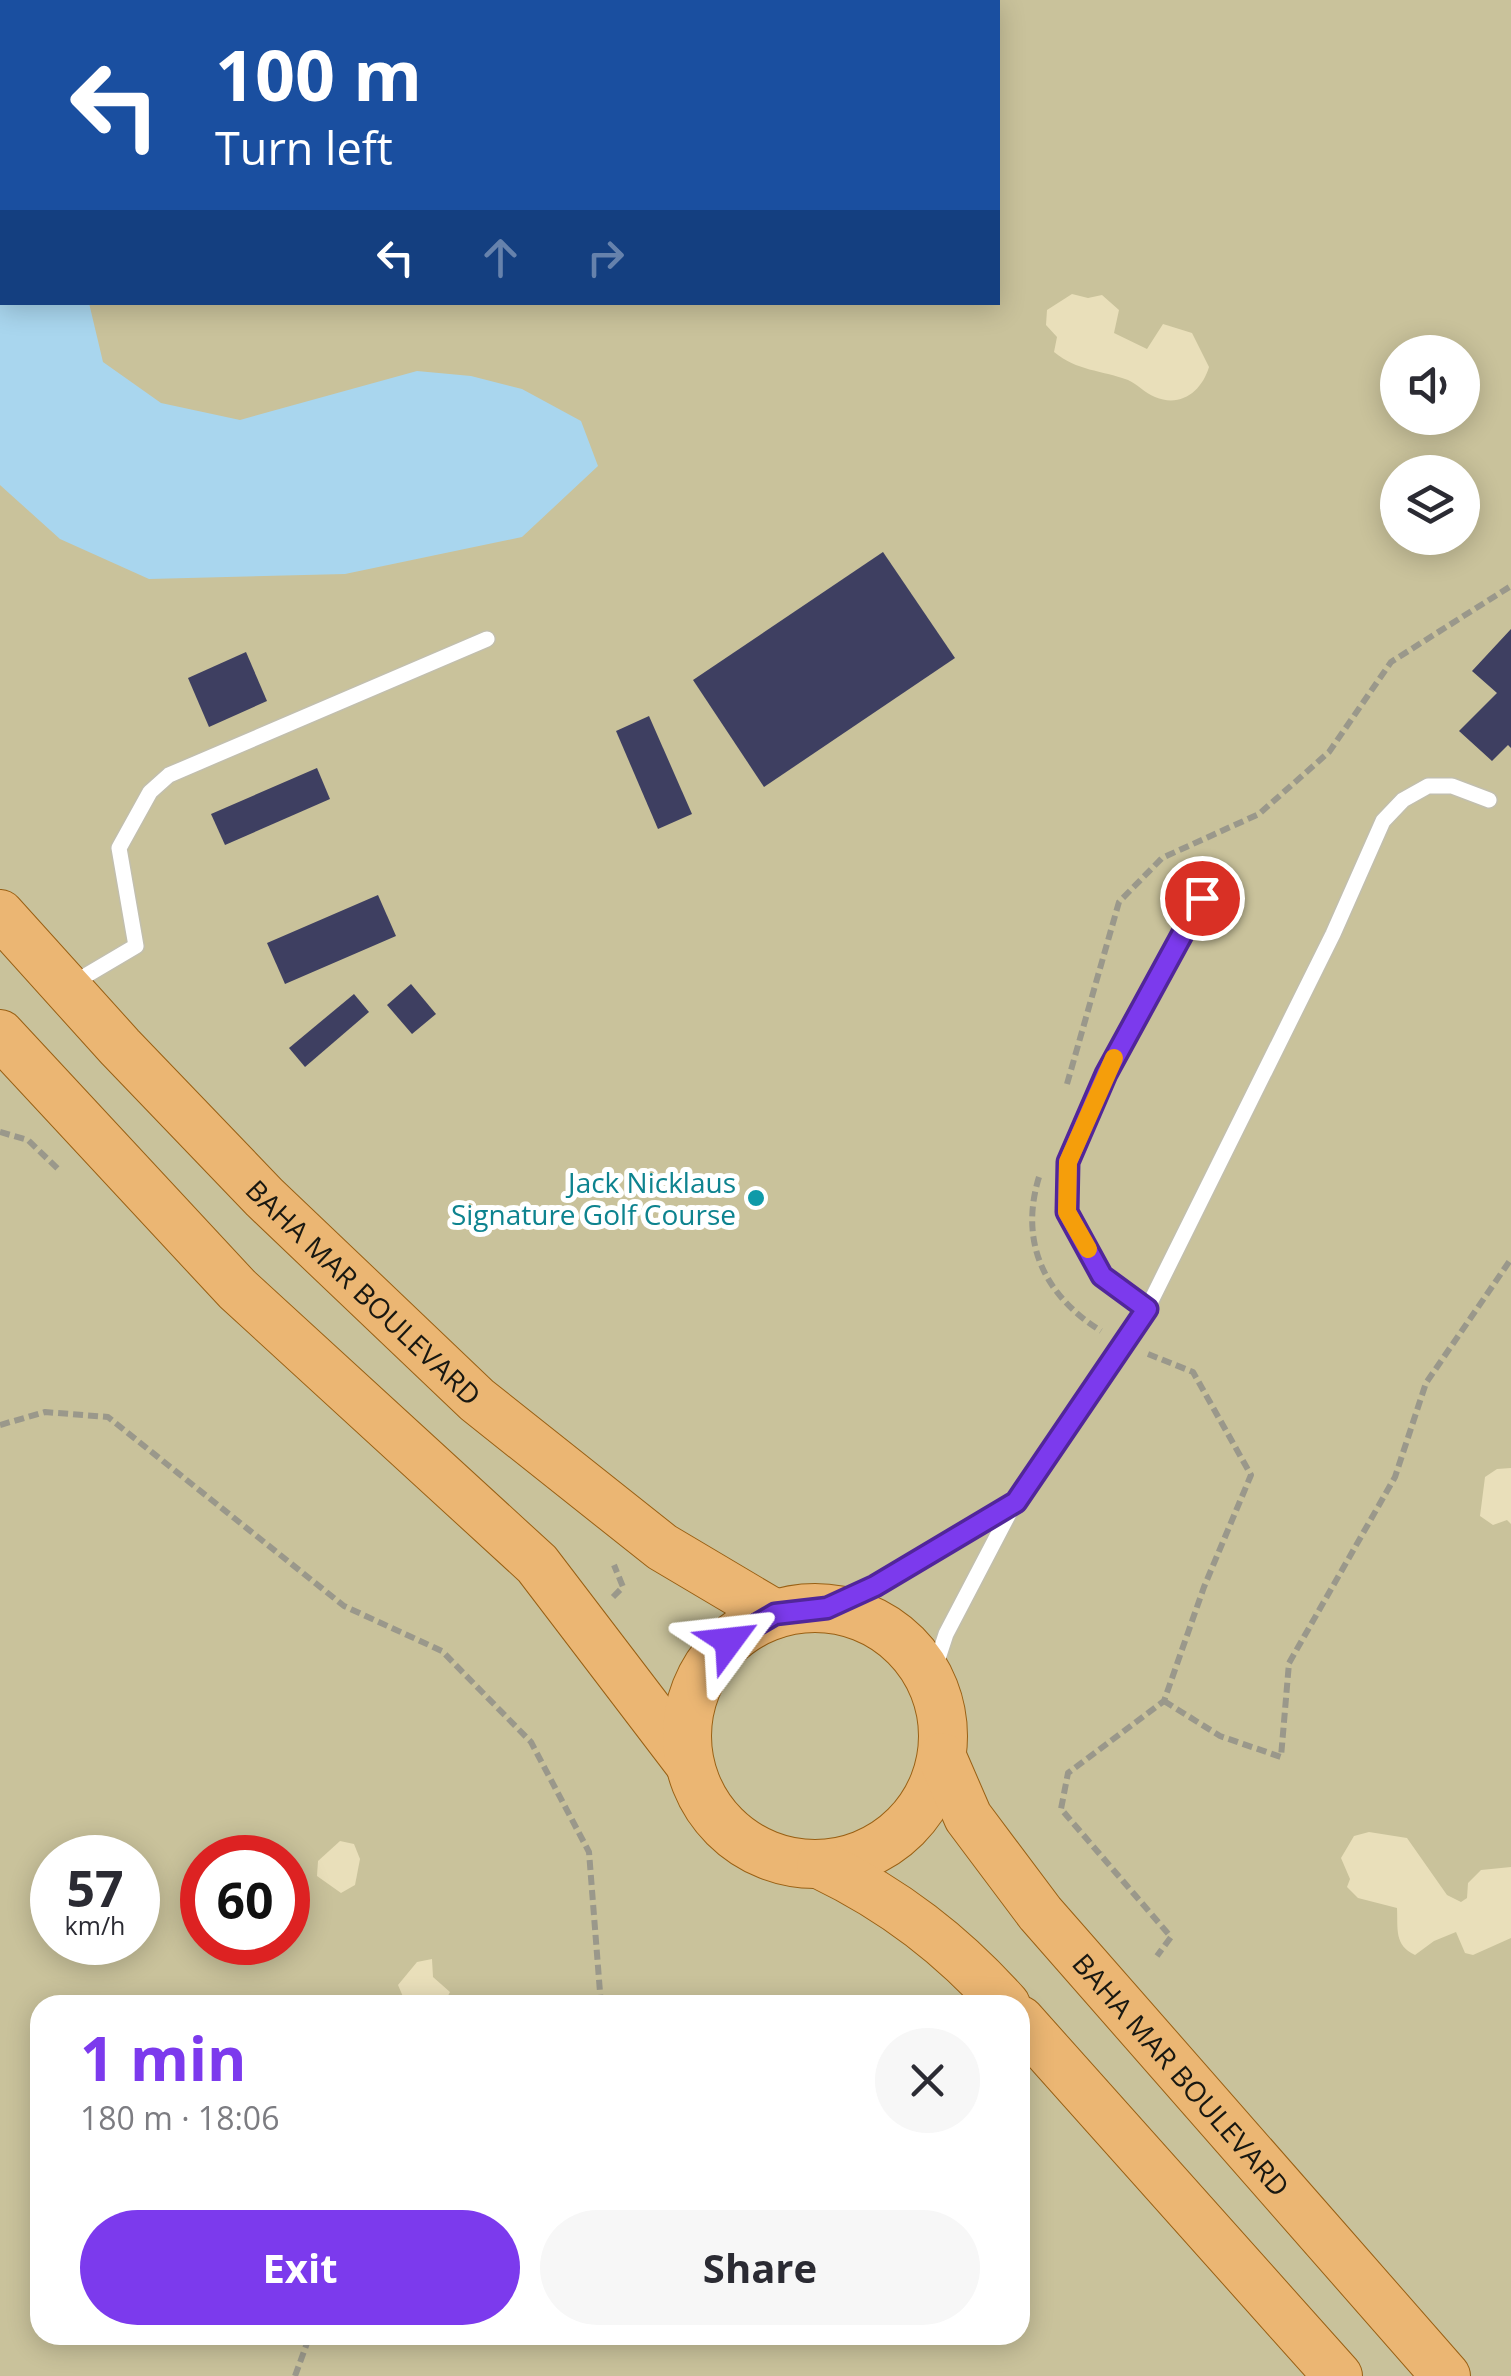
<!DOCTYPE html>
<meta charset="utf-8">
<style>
body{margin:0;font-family:"Open Sans",sans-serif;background:#f7f7f7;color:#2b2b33;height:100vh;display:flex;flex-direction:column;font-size:38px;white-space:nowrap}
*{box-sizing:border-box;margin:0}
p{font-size:32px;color:#7c7c81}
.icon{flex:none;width:55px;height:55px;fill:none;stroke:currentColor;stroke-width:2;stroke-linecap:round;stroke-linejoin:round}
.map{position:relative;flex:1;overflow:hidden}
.drawer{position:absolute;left:30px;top:1995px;width:1000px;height:350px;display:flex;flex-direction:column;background:#fff;border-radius:30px;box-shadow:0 5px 25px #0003}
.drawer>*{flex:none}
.guide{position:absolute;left:0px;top:0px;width:1000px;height:305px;box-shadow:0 5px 25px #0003;background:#1a4fa0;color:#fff;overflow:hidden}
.buttons{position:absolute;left:1380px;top:335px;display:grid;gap:20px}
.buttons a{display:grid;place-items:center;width:100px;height:100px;border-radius:50%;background:#fff;box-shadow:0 5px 25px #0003;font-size:50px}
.speed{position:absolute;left:30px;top:1835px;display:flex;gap:20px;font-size:50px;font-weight:700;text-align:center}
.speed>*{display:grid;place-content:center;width:130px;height:130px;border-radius:50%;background:#fff;box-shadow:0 5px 25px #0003;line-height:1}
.speed small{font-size:25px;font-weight:400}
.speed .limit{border:15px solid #d22;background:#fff;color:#111}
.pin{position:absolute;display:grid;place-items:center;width:85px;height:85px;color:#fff;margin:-42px;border:5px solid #fff;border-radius:50%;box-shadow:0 2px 10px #0007}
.me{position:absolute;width:110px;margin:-55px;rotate:60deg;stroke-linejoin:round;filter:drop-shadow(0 0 8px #0008)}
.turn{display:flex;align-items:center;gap:35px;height:210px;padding:0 50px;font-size:45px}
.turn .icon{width:130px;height:130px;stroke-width:2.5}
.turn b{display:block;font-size:70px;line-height:85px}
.lanes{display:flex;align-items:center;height:95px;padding:0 50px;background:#0003;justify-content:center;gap:50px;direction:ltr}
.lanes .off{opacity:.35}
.round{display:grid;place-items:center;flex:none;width:105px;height:105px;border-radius:52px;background:#f7f7f7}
.headline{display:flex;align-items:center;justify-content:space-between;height:170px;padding:0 50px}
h1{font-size:60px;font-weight:700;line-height:75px;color:#7c3aed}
.action{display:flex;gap:20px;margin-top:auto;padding:20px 50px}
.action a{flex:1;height:115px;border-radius:60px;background:#7c3aed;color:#fff;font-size:40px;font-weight:700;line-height:115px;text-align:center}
.action a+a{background:#f7f7f7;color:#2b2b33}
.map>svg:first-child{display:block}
</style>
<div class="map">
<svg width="1511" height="2376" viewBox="0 0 1511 2376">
<rect width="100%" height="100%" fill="#ece9d8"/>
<!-- green -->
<path fill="#c9c29b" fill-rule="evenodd" d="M69 0H1511V2376H0V62L2 302H998V2H66ZM1398 352H1462V418H1398ZM1398 472H1462V538H1398ZM52 1858H138V1942H52ZM202 1858H288V1942H202ZM40 2005H1020V2335H40Z"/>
<!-- sand -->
<g fill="#e9dfba">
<path d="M1072 294 1088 298 1102 295 1119 310 1114 333 1147 349 1163 324 1192 333 1209 367C1202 391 1181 408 1155 397 1145 393 1137 384 1128 380 1101 370 1077 371 1054 352L1057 337 1046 325 1047 310Z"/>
<path d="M1511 1468V1524L1507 1520 1493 1525 1480 1516 1485 1477 1497 1469Z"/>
<path d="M1369 1832 1407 1838 1447 1895 1461 1902 1467 1898 1468 1883 1481 1870 1511 1867V1938L1473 1955 1465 1953 1456 1932 1434 1941 1415 1955C1394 1945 1398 1929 1397 1908L1358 1898 1347 1887 1350 1879 1341 1858 1354 1836Z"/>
<path d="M340 1841 354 1844 360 1859 355 1885 341 1893 317 1876 318 1861Z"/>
<path d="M432 1959 433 1977 450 1992C442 2011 418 2005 400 2005L404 1999 398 1985 417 1962Z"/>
</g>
<!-- water -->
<path fill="#a9d6ee" d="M0 232 2 302 89 303 103 362 161 403 240 420 417 371 471 376 522 389 581 421 598 466 522 537 345 574 149 579 60 539 0 485Z"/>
<!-- building -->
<g fill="#3e3f61">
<path d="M883 552 955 658 764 787 693 680Z"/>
<path d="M1511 629V748L1508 745 1492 761 1459 731 1497 693 1472 671Z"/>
<path d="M246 652 267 701 209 727 188 678Z"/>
<path d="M649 716 692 814 658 829 616 731Z"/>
<path d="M317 768 330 799 225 845 211 814Z"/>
<path d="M378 895 396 936 285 984 267 943Z"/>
<path d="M411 984 436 1014 412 1034 387 1005Z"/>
<path d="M354 994 369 1012 305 1067 289 1048Z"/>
</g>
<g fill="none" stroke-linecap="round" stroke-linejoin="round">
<!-- service casing -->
<g stroke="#c2bfae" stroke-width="18">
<g id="service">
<path d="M70 985 136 946 119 848 150 792 169 775 487 639"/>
<path d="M1147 1309C1116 1286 1076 1252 1067 1211 1052 1137 1165 966 1202 898"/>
<path d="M827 1608 875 1586 1015 1503"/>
<path d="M931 1680 946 1634 1015 1502 1147 1309 1333 934 1383 821 1403 800 1428 786H1452L1489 800"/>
</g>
</g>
<!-- primary casing -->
<g stroke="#996014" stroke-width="50">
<g id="primary">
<path id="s1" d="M0 914 120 1047 264 1197 477 1400 662 1547 775 1614"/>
<path d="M0 1034 237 1289 537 1564 688 1762"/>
<circle cx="815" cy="1736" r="128"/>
<path id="s2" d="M942 1757 968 1817 1040 1913 1446 2376"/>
<path d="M821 1865C894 1900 952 1945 1006 2005"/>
<path d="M1020 2020 1338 2376"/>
</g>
</g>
<!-- path -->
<g stroke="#9a988b" stroke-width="6" stroke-dasharray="10 5" stroke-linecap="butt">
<path d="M516 2 521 0"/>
<path d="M1067 1084 1119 902 1162 858 1259 814 1329 752 1391 662 1511 586"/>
<path d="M0 1132 28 1140 58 1169"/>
<path d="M1039 1177C1019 1242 1044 1295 1101 1331"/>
<path d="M1148 1354 1193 1372 1251 1475 1204 1587 1164 1701 1068 1773 1061 1809 1171 1937 1157 1956"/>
<path d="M0 1425 45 1412 108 1417 344 1606 442 1651 531 1742 589 1852 601 2005"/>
<path d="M613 1597 623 1587 614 1565"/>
<path d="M1164 1701 1220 1736 1281 1757 1289 1663 1395 1477 1426 1383 1511 1259"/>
<path d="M295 2376 310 2335"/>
</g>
<!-- service -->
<use href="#service" stroke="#fff" stroke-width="15"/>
<!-- primary -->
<use href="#primary" stroke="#ebb673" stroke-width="48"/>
</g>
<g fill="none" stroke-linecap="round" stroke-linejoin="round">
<!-- route casing -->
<g stroke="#51269a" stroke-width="25">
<path id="route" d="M729 1641 775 1614 827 1608 875 1586 1016 1502 1147 1309 1102 1276 1067 1212 1068 1162 1106 1074 1202 898"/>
</g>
<!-- route -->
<use href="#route" stroke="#7c3aed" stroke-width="18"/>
<!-- slow -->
<path stroke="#f59e0b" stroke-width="18" d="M1088 1249 1067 1212 1068 1162 1114 1058"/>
</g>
<!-- markers -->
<circle fill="#0f9aa8" stroke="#fff" stroke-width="4" cx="756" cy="1198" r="10"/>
<g text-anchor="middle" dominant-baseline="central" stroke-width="10" stroke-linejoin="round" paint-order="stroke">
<!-- culture labels -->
<g font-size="28" fill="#0d838f" stroke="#fff" text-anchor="end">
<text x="736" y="1182">Jack Nicklaus<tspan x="736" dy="32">Signature Golf Course</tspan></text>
</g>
<!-- street labels -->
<g font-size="28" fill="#191811" stroke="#fff">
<text stroke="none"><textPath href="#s1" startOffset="525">BAHA MAR BOULEVARD</textPath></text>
<text stroke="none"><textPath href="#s2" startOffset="400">BAHA MAR BOULEVARD</textPath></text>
</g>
</g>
</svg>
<div class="buttons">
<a><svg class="icon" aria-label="sound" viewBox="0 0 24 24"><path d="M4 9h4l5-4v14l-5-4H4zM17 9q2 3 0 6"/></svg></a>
<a><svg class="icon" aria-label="layers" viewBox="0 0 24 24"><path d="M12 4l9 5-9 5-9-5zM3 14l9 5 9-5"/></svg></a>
</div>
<div class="speed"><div>57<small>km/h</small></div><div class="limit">60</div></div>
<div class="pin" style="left:1202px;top:898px;background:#d93025"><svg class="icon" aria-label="arrive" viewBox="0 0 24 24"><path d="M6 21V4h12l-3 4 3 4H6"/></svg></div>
<svg class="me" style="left:729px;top:1641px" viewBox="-20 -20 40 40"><path d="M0-17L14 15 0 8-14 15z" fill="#7c3aed" stroke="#fff" stroke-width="4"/></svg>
<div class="guide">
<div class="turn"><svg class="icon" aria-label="left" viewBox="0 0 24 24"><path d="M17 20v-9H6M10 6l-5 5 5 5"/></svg><div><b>100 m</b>Turn left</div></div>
<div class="lanes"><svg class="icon" aria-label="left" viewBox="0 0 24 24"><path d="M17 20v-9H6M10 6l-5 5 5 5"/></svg><svg class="icon off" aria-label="ahead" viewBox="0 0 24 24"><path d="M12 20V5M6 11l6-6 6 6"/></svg><svg class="icon off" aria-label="right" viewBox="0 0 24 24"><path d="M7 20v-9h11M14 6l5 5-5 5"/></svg></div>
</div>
<section class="drawer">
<div class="headline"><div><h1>1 min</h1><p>180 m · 18:06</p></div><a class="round"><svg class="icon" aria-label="close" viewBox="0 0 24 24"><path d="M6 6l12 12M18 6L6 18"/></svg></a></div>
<div class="action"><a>Exit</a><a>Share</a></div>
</section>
</div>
